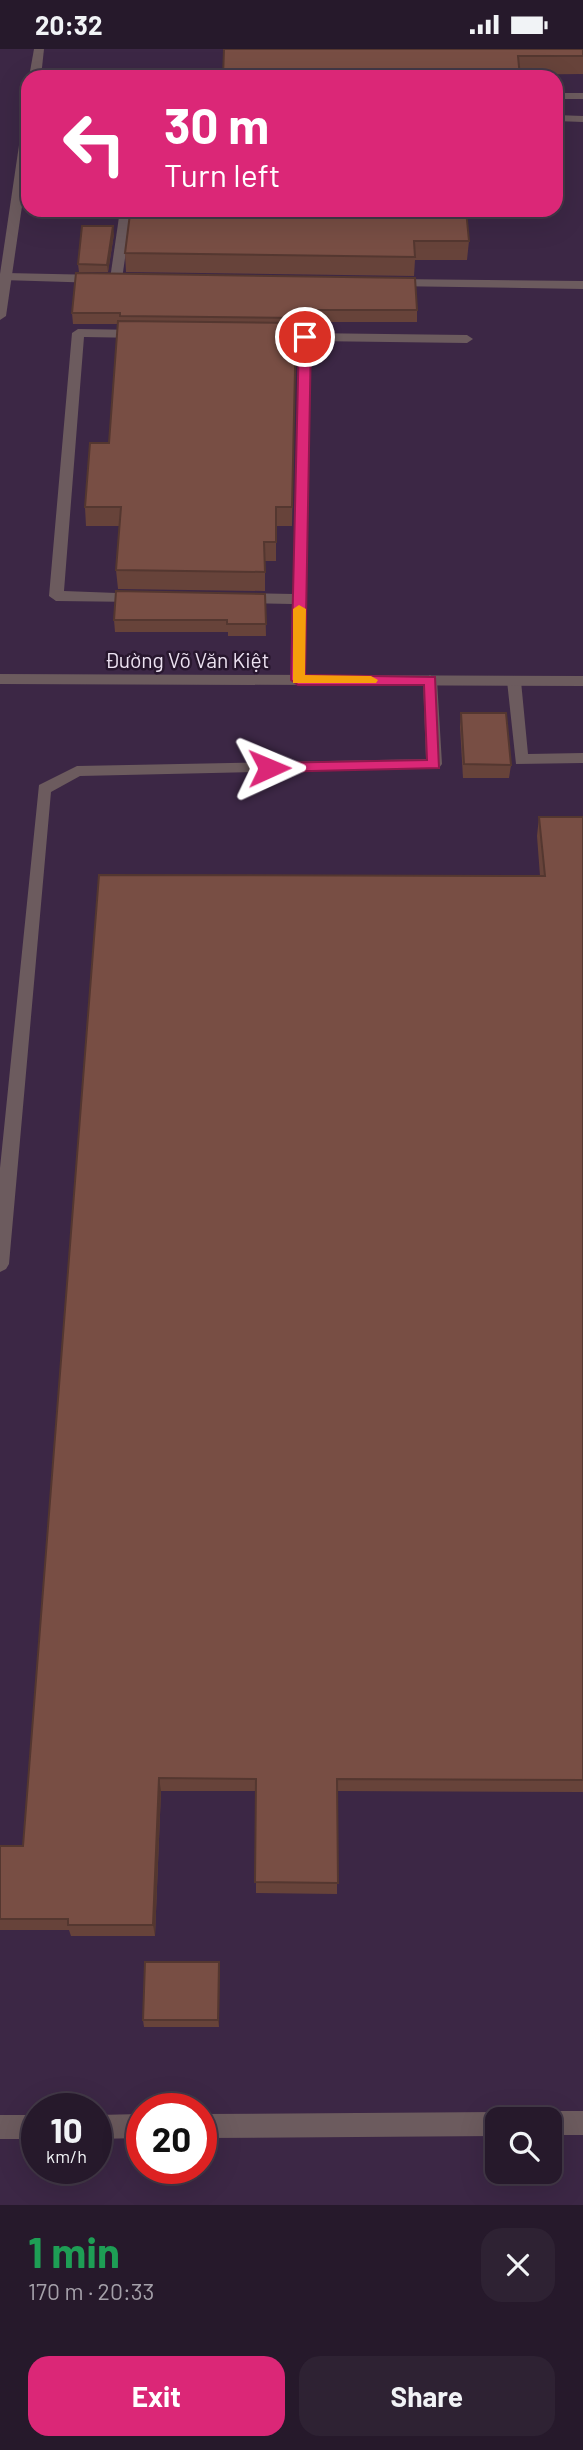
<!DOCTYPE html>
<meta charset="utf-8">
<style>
body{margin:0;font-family:Barlow,sans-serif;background:#2e2233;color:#f1f3f6;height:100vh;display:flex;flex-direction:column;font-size:26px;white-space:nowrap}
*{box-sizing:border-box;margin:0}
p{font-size:23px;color:#a4a0a9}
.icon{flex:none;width:38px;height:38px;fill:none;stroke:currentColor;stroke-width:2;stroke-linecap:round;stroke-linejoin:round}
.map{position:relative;height:2156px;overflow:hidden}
.panel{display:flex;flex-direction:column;background:#26192b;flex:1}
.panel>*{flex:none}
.guide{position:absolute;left:21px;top:21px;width:542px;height:147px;border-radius:21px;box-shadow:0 7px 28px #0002,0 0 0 2px #423847;background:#db2777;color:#fff;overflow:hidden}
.buttons{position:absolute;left:485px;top:2058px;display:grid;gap:14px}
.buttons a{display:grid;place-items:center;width:77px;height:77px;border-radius:14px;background:#26192b;box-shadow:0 7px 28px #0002,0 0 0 2px #423847;font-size:35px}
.speed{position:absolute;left:21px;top:2044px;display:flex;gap:14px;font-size:35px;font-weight:700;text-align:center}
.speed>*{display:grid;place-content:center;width:91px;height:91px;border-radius:50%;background:#26192b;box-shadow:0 7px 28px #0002,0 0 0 2px #423847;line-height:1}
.speed small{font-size:18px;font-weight:400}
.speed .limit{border:10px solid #d22;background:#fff;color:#111}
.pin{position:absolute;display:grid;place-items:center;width:60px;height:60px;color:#fff;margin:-30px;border:4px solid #fff;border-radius:50%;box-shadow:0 2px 7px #0007}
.me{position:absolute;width:77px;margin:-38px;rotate:89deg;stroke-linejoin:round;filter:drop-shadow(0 0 5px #0008)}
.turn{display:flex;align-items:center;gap:24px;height:147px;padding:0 28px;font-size:32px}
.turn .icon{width:91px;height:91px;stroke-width:2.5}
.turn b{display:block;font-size:49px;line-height:60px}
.round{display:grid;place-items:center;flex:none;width:74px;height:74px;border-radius:21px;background:#2e2233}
.overview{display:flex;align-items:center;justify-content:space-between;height:119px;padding:0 28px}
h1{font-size:42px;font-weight:700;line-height:52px;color:#1e9e55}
.cta{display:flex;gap:14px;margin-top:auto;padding:14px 28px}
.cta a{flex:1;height:80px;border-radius:21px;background:#db2777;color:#fff;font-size:28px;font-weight:700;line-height:80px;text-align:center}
.cta a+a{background:#2e2233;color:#f1f3f6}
.status{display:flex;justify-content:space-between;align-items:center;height:49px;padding:0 35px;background:#26192b;direction:ltr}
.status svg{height:19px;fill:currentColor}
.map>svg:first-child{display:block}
</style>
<div class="status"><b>20:32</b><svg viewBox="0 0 49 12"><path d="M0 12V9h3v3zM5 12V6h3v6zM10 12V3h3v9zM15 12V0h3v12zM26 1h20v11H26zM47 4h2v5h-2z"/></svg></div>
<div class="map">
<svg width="583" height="2156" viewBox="0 0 583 2156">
<rect width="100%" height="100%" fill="#322139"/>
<!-- built -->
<path fill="#3c2745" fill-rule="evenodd" d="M0 0H583V2156H0ZM28 28H556V161H28ZM37 2060H96V2119H37ZM142 2060H201V2119H142ZM497 2070H550V2123H497Z"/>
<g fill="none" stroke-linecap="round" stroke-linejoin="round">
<!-- service -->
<g fill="#6c5b5e" fill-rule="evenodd">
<rect x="556" y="44" width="27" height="6"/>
<path d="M556 66 583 67V73L556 72Z"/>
<path d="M120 161H132L122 230 116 234 110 230Z"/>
<path d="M6 224 100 226 106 230 100 234 2 231 0 228Z"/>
<path d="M394 230 583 232V240L390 237 388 234Z"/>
<path d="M78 280 141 281 147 285 141 289 84 288 64 542 143 545V551L138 553 56 552 49 547 72 284Z"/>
<path d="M305 284 467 286 473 290 467 294 311 292 305 631 298 636 291 631 292 555 243 554 236 549 243 544 293 545 299 292H274L268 288 274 284Z"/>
<path d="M430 626 437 631 442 715 439 719 80 727 51 743 9 1215 6 1220 0 1223V1119L39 736 77 717 426 710 423 631Z"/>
<path d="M514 627 521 632 528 705 583 704V714L516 715 507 632Z"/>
<path d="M550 2062H583V2086H550V2070H540L542 2066Z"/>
<path d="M497 2063 507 2070H497V2087L201 2089V2065Z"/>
<path d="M142 2065V2089L96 2090V2066Z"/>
<rect x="0" y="2066" width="37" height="24"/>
</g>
<!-- minor -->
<g fill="#6c5b5e" fill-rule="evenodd">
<path d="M34 0H44L41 28H29Z"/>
<path d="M28 73V116L6 267 0 271V225L22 76Z"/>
</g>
<!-- tertiary -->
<path fill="#6c5b5e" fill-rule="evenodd" d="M0 625 583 627V637L0 635Z"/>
</g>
<!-- wall -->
<g fill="#67433a">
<path d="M583 0V25L223 28Z"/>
<path d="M130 165 469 192 467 211H415L414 227 126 223 125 204Z"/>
<path d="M114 185 108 223H79L78 215Z"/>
<path d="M76 224 417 261V273H302V281H296L292 477H276V512H265V542L118 540 116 521 120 477H86L85 458 109 394 118 275H73L72 264Z"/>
<path d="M265 545 266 587H228V583H115L114 571Z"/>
<path d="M461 664 511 716 509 729H463L460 678Z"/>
<path d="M539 768H583V1743L337 1742V1845L256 1844V1742H161L155 1887H71L69 1881H0V1797H23L540 827 537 787Z"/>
<path d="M219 1913V1978H144L143 1971Z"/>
</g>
<!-- shaded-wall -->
<g fill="#543730">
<path d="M113 177 114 185 108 223 107 216Z"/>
<path d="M159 1729 161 1742 155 1887 153 1876Z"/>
<path d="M219 1913 220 1920 219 1978 218 1971Z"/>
</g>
<!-- building -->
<g fill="#784e44" stroke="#543730" stroke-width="2">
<path d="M224 0H583V7H518L520 28H223Z"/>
<path d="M160 161H466L469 192H414L415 208 125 204 130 165Z"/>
<path d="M82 177H113L107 216 78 215Z"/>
<path d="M76 224 415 229 417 261H302V269L120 267V264H72Z"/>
<path d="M118 272 296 274 292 458H276V493H264L265 523 116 521 121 458H85L90 394H109Z"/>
<path d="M116 542 265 545 266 575H227V571H114Z"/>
<path d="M461 664H506L511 716 464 715Z"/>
<path d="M539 768H583V1731L337 1730 338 1834 255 1833 256 1730 159 1729 153 1876H68V1870H0V1797H23L99 826 545 827Z"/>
<path d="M145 1913H219L218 1971H143Z"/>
</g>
<!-- route -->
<path fill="#db2777" stroke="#8e194d" stroke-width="2" d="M305 285 311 288 305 626 435 628 439 719 269 723 262 719 269 714 427 711 424 636H298L291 631 299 288Z"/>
<!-- slow -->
<path fill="#f59e0b" d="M299 556 306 560 305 626 371 627 378 631 376 634H293V560Z"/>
<g text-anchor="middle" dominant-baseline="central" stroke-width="5" stroke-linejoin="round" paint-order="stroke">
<!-- street labels -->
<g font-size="21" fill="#ece2f1" stroke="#28172e">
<text x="187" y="610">Đường Võ Văn Kiệt</text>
</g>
</g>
</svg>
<div class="buttons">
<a><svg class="icon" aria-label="search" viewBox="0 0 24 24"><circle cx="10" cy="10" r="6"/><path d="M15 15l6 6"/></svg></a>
</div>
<div class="speed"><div>10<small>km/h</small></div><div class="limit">20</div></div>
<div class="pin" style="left:305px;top:288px;background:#d93025"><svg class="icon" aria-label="arrive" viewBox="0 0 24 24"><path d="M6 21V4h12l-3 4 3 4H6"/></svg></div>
<svg class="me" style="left:269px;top:719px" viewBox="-20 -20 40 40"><path d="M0-17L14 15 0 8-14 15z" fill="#db2777" stroke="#fff" stroke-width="4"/></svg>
<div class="guide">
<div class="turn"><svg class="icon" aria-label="left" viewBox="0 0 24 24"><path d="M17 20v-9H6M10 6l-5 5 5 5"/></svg><div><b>30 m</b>Turn left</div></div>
</div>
</div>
<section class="panel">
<div class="overview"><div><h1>1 min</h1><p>170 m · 20:33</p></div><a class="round"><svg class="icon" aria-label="close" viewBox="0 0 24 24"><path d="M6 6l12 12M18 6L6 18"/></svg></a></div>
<div class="cta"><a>Exit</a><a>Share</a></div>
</section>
